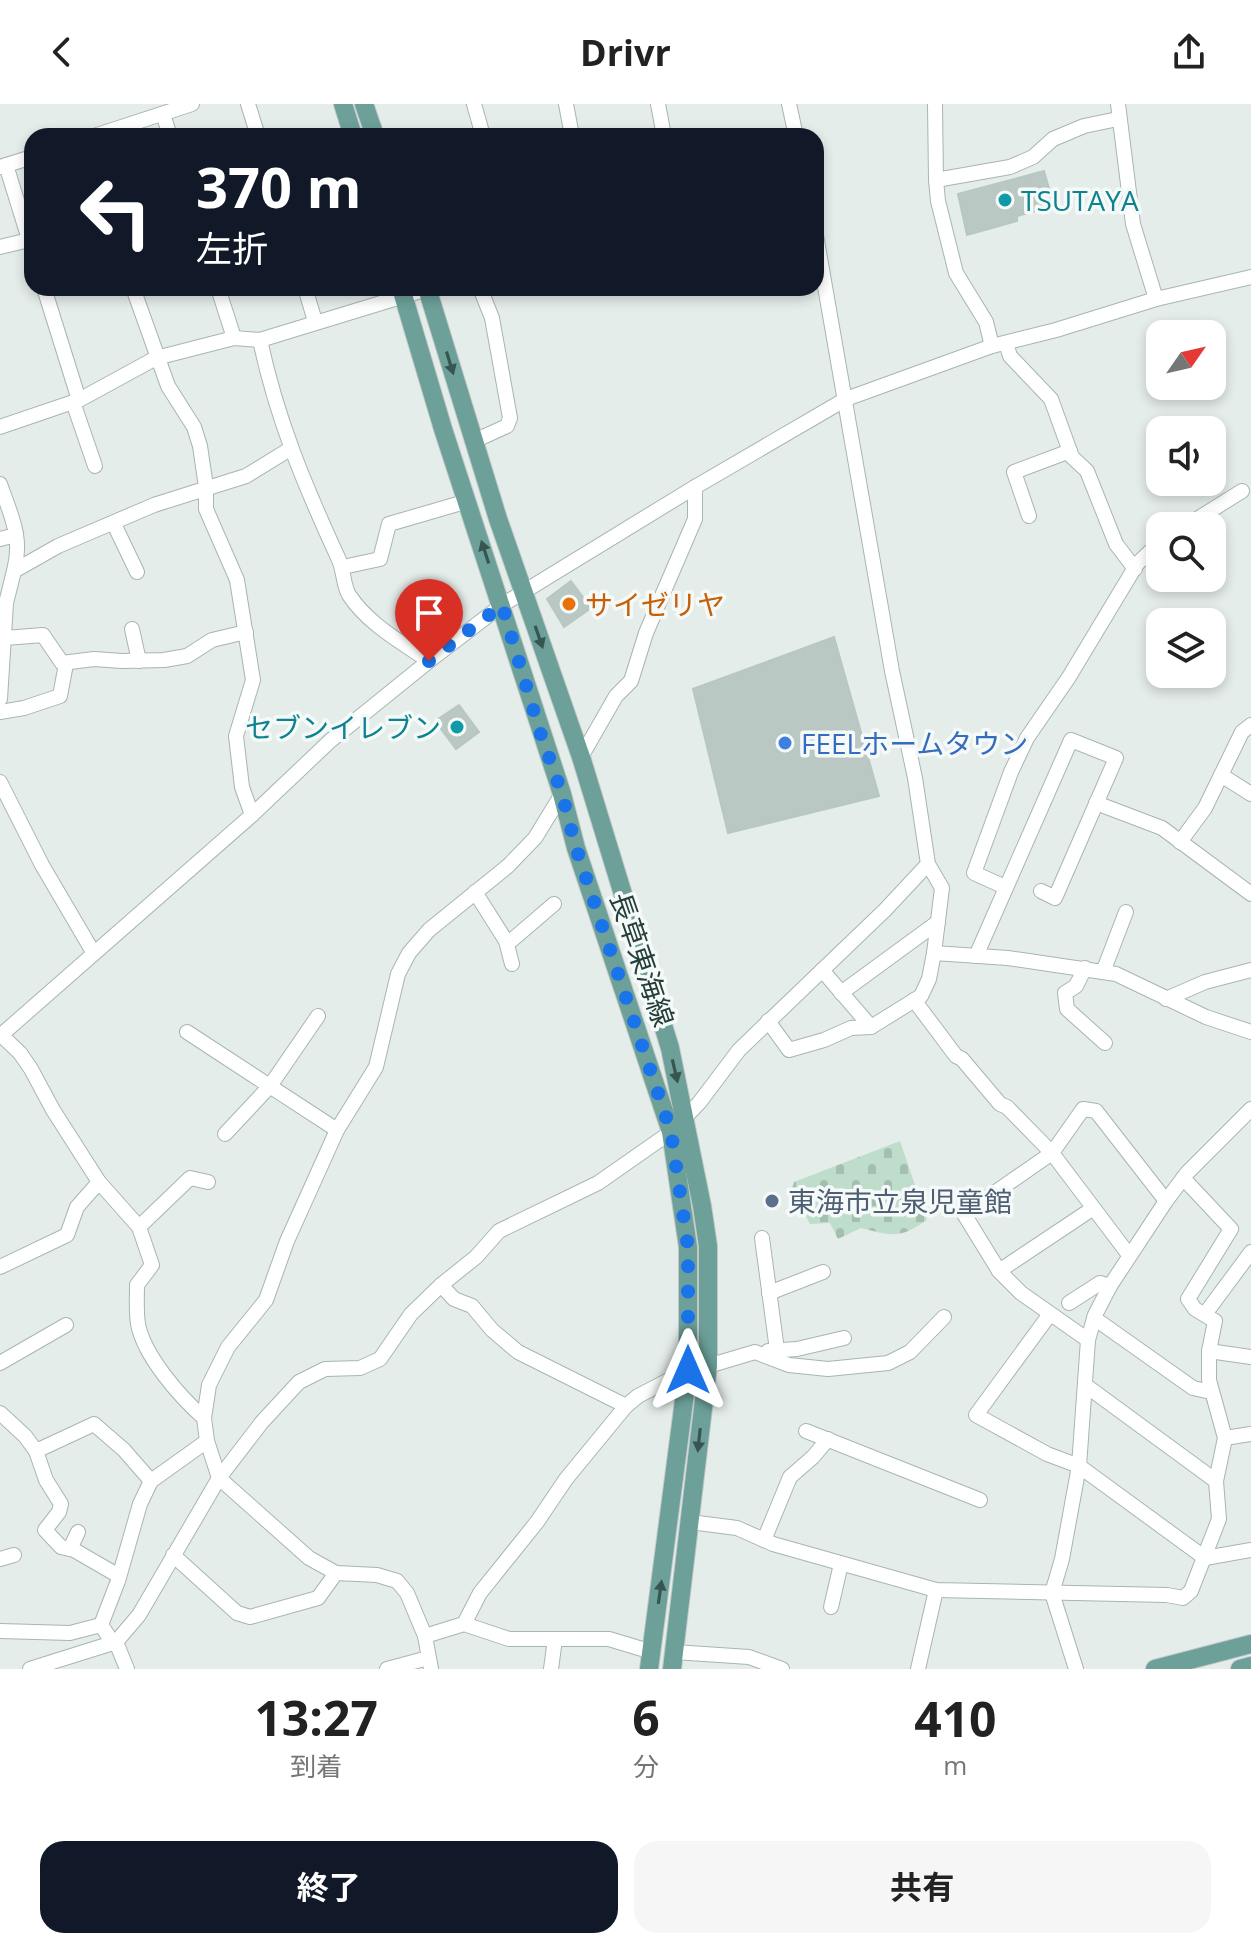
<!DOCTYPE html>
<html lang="ja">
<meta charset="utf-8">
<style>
body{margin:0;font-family:"Open Sans","Noto Sans JP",sans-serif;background:#f6f6f6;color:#222;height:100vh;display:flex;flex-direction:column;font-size:30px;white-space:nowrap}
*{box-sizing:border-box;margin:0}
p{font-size:26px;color:#767676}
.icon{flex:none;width:44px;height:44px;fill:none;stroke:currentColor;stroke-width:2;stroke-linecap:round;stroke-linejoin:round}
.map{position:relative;height:1565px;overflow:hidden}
.drawer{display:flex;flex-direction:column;background:#fff;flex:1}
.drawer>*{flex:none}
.banner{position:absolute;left:24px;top:24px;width:800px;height:168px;border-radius:24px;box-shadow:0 4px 12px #0003;background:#111827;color:#fff;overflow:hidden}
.needle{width:52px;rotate:56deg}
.fabs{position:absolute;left:1146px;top:216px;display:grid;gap:16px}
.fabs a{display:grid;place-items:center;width:80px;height:80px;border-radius:16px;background:#fff;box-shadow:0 4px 12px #0003;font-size:40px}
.pin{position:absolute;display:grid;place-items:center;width:68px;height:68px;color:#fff;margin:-82px -34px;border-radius:50% 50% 50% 0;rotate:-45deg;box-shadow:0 0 8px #0007}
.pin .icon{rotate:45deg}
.me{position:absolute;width:88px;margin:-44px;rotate:0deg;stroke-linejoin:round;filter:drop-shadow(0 0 6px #0008)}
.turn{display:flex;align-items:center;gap:28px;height:168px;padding:0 40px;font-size:36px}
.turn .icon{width:104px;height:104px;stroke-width:2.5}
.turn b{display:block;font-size:56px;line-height:68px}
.eta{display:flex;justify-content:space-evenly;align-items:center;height:136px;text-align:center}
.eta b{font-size:48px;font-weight:700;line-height:56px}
.action{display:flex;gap:16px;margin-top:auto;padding:16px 40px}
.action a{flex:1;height:92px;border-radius:24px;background:#111827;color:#fff;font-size:32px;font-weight:700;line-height:92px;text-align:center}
.action a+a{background:#f6f6f6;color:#222}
header{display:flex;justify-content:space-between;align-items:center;height:104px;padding:0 40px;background:#fff;font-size:36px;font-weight:700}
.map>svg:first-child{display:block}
</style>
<header><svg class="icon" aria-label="back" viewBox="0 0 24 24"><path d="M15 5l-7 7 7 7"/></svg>Drivr<svg class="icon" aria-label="share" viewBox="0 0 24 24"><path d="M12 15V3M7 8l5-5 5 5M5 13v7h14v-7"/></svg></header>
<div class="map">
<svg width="1251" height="1565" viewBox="0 0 1251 1565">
<defs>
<pattern id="cemetery-stones" width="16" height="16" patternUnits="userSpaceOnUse" patternTransform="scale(2)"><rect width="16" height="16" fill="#bfddcb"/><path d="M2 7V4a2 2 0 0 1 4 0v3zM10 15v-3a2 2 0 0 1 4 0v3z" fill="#a4bfaf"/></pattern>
</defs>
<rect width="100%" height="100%" fill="#e5edeb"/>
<!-- cemetery -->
<path fill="url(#cemetery-stones)" d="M900 1037 927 1116C900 1135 892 1132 861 1124L838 1135 830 1119 810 1120 792 1085 794 1078Z"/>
<!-- building -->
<g fill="#bac8c4" stroke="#b8c7c2" stroke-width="2">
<path d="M1044 67 1054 102 1017 112V117L967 131 958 90Z"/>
<path d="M571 477 591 504 564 523 547 495Z"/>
<path d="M834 533 879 692 728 729 693 585Z"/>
<path d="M459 601 479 628 456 645 435 617Z"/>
</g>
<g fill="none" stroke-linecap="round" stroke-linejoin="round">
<!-- minor casing -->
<g stroke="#a8b5b2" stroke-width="16">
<g id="minor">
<path d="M248 0 258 32"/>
<path d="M474 0 483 32"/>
<path d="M566 0 572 32"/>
<path d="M658 0 664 32"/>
<path d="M789 0 796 32"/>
<path d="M935 0 936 76 938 97 956 169 986 218 992 242"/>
<path d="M1118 0 1133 120 1156 195"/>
<path d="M163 10 170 32"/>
<path d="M94 32 192 0"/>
<path d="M6 61 32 145"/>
<path d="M0 63 32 53"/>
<path d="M936 76 1010 63 1033 53 1053 35 1084 22 1118 15"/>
<path d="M0 143 29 136"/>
<path d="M44 184 79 296"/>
<path d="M133 184 168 282 194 323 200 342 206 383V405L237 476 253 576 236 632 242 683 252 711"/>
<path d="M218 184 234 234"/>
<path d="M305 184 315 217"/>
<path d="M260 236C277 316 305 382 339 456 344 467 343 481 349 491 368 520 401 538 429 557"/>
<path d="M1006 239 1010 252 1051 295 1072 353 1087 367 1116 440 1135 465"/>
<path d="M73 298 95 362"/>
<path d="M0 323 79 296 156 254 234 234 260 236 427 185"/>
<path d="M474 337 507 322 510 314 492 214 480 184"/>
<path d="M0 380C11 412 23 433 14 467"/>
<path d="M1029 412 1014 368 1070 347"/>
<path d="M114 420 137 468"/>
<path d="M1186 422 1242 387"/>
<path d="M0 435 16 431"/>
<path d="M343 463 380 455 389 420 468 397"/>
<path d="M132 525 139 557"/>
<path d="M5 534 43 531 62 559 94 555 122 557 164 556 187 552 212 536 246 528"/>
<path d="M0 595 6 499 14 467 58 442 154 401 246 372 290 345"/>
<path d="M0 608 24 604 60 592 66 560"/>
<path d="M581 653 616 592 631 577 646 529 695 415V383"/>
<path d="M1221 671 1251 690"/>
<path d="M0 678 42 761 93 848"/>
<path d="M1096 699 1162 724 1251 790"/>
<path d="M1180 738 1205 704 1242 628 1251 621"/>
<path d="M1005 783 974 769 1011 668 1027 634 1069 573 1137 460 1160 438"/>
<path d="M475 788 506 837 512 860"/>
<path d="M506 837 512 836 554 800"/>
<path d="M934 849 1008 854 1116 870 1206 913 1251 928"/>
<path d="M976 852 1071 636 1116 654 1055 794 1041 787"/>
<path d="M1085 864 1076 882 1065 889 1067 905 1105 939"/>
<path d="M822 866 871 923"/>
<path d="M1103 868 1126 808"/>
<path d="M841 889 938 818"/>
<path d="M1166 895 1205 878 1251 866"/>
<path d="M914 896 956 952 962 955 1000 1000 1007 1003 1052 1049 1129 1151"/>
<path d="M768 917 789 946 824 936 851 924 871 923 921 892 929 875 934 849 942 784 928 760 915 674 892 567 816 131"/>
<path d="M187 928 337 1026"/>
<path d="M0 930 20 949 31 965 53 1006 99 1078 139 1123 152 1161 137 1181C137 1193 136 1207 138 1220 144 1252 180 1293 204 1314"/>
<path d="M0 932 252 711 330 637 429 557 502 501 695 383 846 295 992 242 1056 226 1156 195 1251 173"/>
<path d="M225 1030 270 982 318 912"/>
<path d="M139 1123 190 1074 208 1078"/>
<path d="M762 1134 777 1246"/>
<path d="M0 1163 67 1131 77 1103 99 1078"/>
<path d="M999 1167 1092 1105"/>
<path d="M441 1181 454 1195 472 1202 492 1226 518 1248 626 1302"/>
<path d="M769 1189 823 1168"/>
<path d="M1069 1199 1100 1179 1110 1182"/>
<path d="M1050 1210 976 1311 1047 1350 1079 1362 1205 1454 1251 1446"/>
<path d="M1205 1210 1251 1148"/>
<path d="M1094 1214 1193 1284 1211 1288"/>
<path d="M1088 1236 1021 1189 999 1167 964 1110 1052 1049 1083 1005 1096 1007 1166 1097"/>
<path d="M768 1247 797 1245 844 1234"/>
<path d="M1209 1247 1251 1253"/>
<path d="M0 1259 66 1221"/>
<path d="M708 1262 755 1248 789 1261 828 1265 888 1259 910 1248 944 1213"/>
<path d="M1085 1281 1216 1377"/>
<path d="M0 1309 25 1332 36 1347 94 1320 124 1346 151 1377 207 1337"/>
<path d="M806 1327 980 1396"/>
<path d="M1225 1334 1251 1330"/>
<path d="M36 1347 46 1376 61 1400 59 1408 45 1426 61 1443 74 1446 119 1472"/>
<path d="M690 1418 737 1424 773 1440 936 1486 1167 1491 1183 1494 1191 1487 1219 1415 1216 1377 1225 1334 1209 1276V1247L1215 1217 1195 1205 1188 1195 1231 1125 1183 1074"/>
<path d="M764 1436 790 1373 813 1353 828 1335"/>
<path d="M70 1445 78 1428"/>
<path d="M173 1451 237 1509 250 1513 318 1494 336 1469"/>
<path d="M0 1455 14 1451"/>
<path d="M831 1503 841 1460"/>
<path d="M464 1520 480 1489 537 1418 566 1375 626 1302 638 1292 688 1266"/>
<path d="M0 1527 70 1529 101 1521"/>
<path d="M425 1532 464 1520 509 1535H609L652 1548"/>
<path d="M116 1538 127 1565"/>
<path d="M113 1539 101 1521 118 1477 140 1400 151 1377"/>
<path d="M674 1548 749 1553 782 1565"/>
<path d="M30 1565 116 1538 139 1511 219 1374 262 1318 299 1278 325 1265 360 1264 380 1255 411 1210 441 1181 476 1153 499 1127 598 1079 671 1028 699 999 739 946 885 806 928 760"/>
<path d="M387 1565 428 1554"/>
<path d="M431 1565 425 1532 407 1489 397 1477 377 1471 336 1469 309 1454 219 1374 207 1337 204 1314 209 1281 228 1243 266 1196 287 1137 337 1026 376 963 398 870 409 849 429 826 508 762 535 734 562 690"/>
<path d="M551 1565 555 1535"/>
<path d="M918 1565 936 1486"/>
<path d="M1076 1565 1052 1489 1062 1455 1079 1362 1088 1236 1095 1211 1110 1182 1166 1097 1187 1069 1251 1005"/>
</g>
</g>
<!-- major casing -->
<g stroke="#c2c9c8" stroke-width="20">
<g id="major">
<path d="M343 0 353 32"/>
<path d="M364 0 375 32"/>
<path d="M401 184 443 325 562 690 576 744 671 1028 688 1143V1266L649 1565"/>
<path d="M427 184 498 415 581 653 670 944 702 1102 708 1142V1262L672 1565"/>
<path d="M1155 1565 1251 1540"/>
<path d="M1240 1565 1251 1562"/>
</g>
</g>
<!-- minor -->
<use href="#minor" stroke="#fff" stroke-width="14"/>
<!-- major -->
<use href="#major" stroke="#6ca099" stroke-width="18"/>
</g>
<!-- one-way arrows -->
<defs><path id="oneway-solid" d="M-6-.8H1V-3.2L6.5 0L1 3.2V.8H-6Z" transform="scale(2)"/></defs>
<g fill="#375652">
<use href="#oneway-solid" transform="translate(450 259) rotate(73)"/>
<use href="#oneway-solid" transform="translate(485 448) rotate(-108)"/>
<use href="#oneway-solid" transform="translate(539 533) rotate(71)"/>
<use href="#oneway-solid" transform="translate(675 967) rotate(77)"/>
<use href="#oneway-solid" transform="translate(699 1336) rotate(96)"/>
<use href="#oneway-solid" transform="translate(660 1488) rotate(-82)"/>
</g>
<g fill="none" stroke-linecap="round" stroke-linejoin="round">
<!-- route -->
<path stroke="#1a73e8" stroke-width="14" stroke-dasharray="0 25.2" d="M429 557 502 501 540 628 562 690 576 744 671 1028 688 1143V1266"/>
</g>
<!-- markers -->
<g fill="#0f9aa8" stroke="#f5faf8" stroke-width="3">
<circle cx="1005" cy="96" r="8"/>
<circle cx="457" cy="623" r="8"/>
</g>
<circle fill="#e8710a" stroke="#f5faf8" stroke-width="3" cx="569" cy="500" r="8"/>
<circle fill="#3f7fe0" stroke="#f5faf8" stroke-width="3" cx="785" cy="639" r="8"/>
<circle fill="#5c6f8a" stroke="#f5faf8" stroke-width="3" cx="772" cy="1097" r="8"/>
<g text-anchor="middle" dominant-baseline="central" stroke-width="7" stroke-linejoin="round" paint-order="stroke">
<!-- culture labels -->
<g font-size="28" fill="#0d838f" stroke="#f5faf8" text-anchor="start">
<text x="1021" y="96">TSUTAYA</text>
<text x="441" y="623" text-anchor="end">セブンイレブン</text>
</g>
<!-- food labels -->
<g font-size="28" fill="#c56008" stroke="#f5faf8" text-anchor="start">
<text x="585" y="500">サイゼリヤ</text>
</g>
<!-- shop labels -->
<g font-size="28" fill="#366cbe" stroke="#f5faf8" text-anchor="start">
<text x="801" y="639">FEELホームタウン</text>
</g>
<!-- street labels -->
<g font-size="28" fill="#253e3a" stroke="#f5faf8">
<text transform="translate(643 855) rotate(71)">長草東海線</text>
</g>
<!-- service labels -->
<g font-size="28" fill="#4e5e75" stroke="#f5faf8" text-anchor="start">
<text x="788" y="1097">東海市立泉児童館</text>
</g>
</g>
</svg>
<div class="fabs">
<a><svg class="needle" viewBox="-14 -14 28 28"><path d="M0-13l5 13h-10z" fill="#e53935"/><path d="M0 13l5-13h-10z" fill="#767676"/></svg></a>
<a><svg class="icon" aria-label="sound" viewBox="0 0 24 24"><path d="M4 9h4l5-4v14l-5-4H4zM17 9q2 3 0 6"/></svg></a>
<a><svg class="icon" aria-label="search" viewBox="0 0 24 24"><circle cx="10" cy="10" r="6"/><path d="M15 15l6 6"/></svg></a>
<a><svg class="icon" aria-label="layers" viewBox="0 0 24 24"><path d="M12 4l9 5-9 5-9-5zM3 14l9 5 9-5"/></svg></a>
</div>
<div class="pin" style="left:429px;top:557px;background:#d93025"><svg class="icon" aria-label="arrive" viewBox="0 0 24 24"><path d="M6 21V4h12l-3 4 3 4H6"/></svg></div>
<svg class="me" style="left:688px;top:1266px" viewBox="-20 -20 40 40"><path d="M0-17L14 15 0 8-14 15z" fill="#1a73e8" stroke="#fff" stroke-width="4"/></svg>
<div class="banner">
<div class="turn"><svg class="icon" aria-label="left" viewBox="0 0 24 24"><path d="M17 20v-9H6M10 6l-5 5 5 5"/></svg><div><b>370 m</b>左折</div></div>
</div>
</div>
<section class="drawer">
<div class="eta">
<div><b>13:27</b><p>到着</p></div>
<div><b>6</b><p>分</p></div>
<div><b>410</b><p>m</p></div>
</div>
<div class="action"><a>終了</a><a>共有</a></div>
</section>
